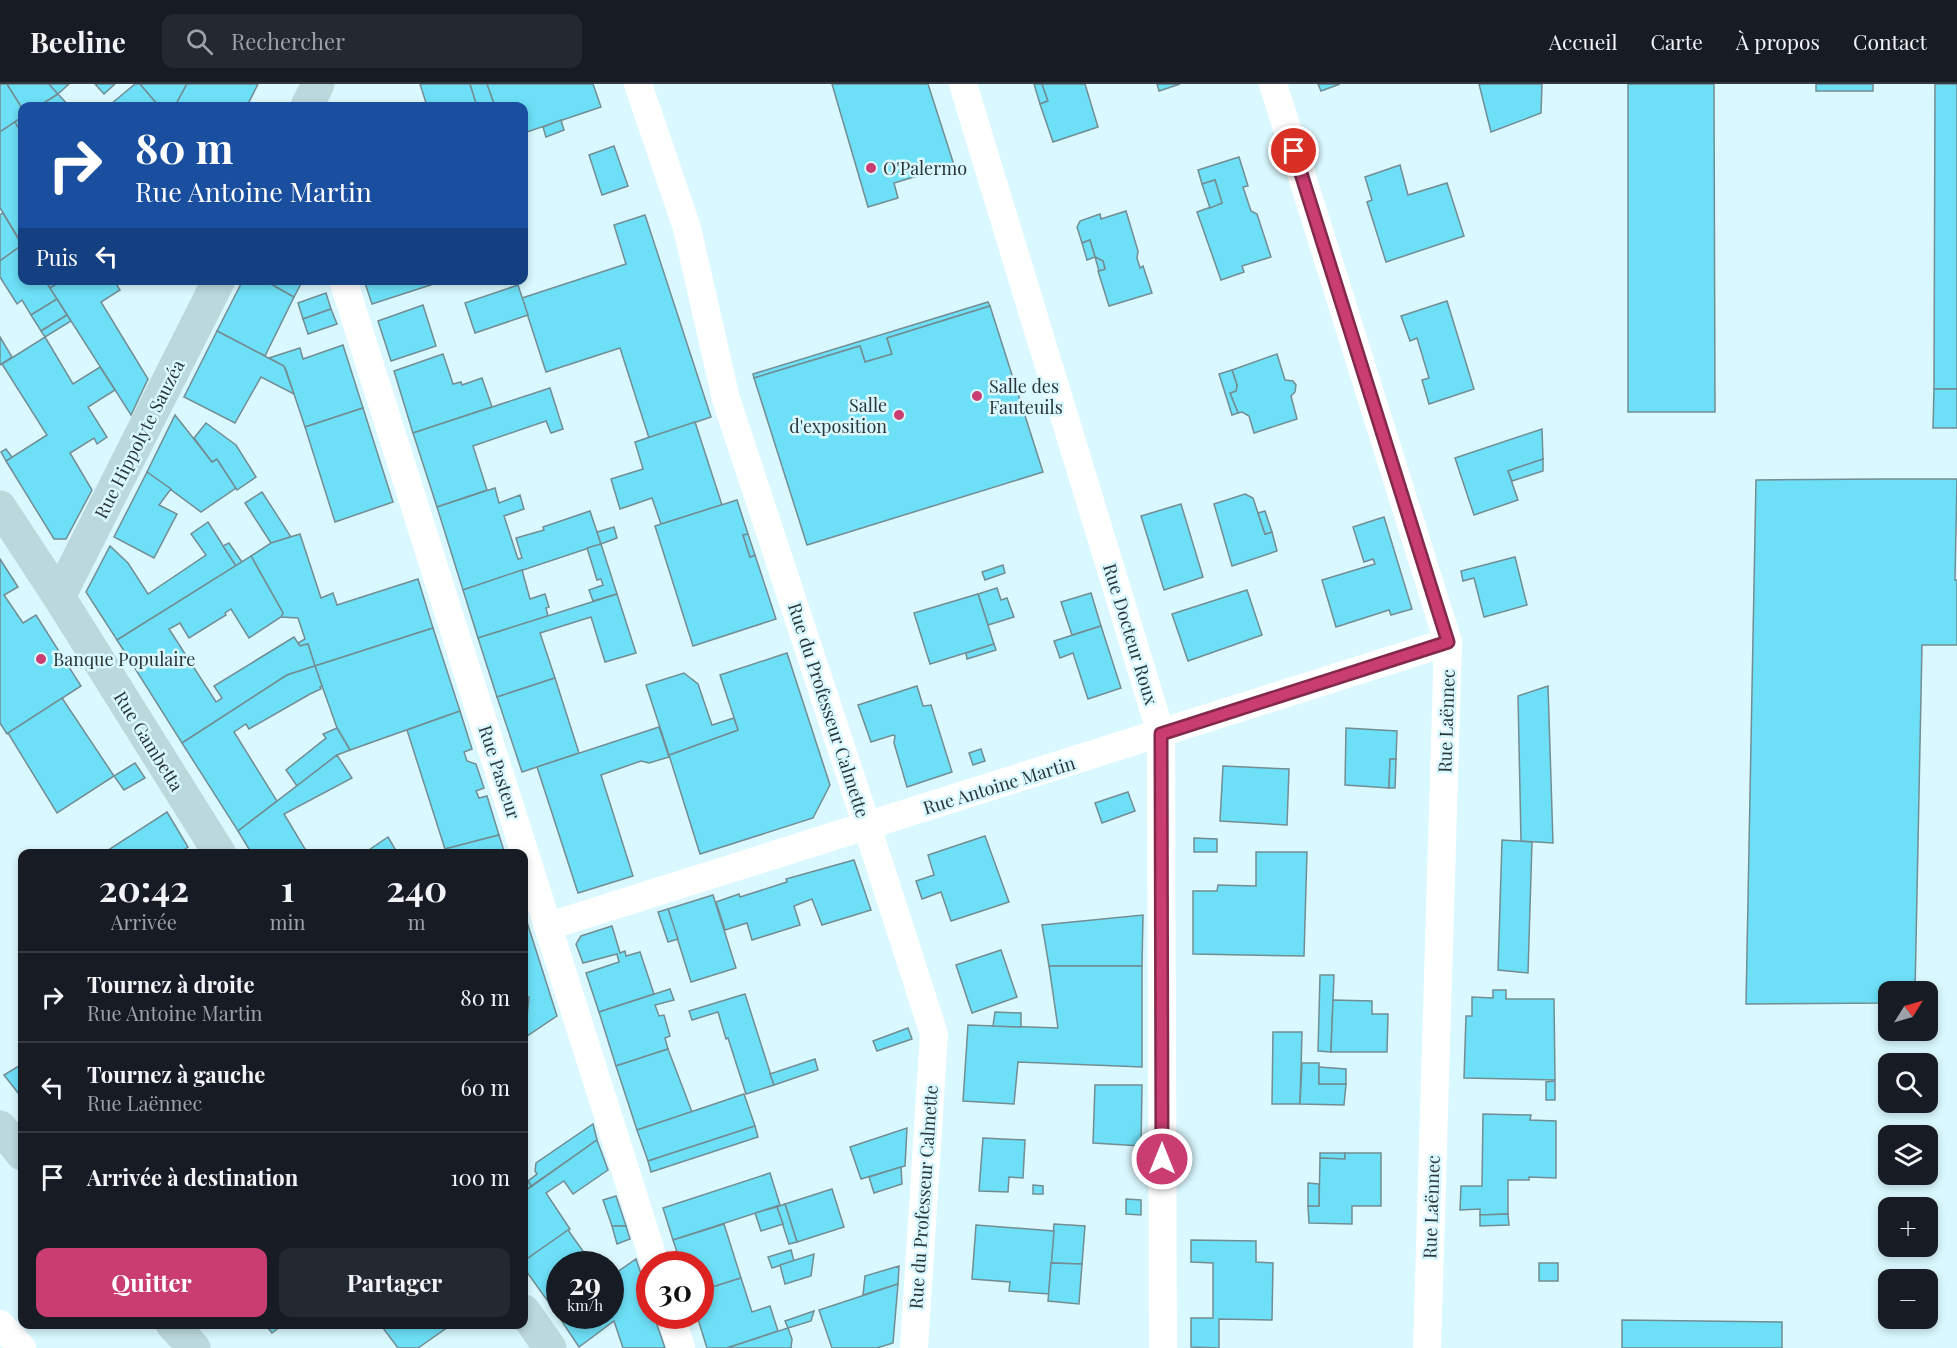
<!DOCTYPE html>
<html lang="fr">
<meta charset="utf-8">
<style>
body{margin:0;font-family:"Playfair Display",serif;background:#242831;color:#f1f3f6;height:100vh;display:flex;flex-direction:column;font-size:22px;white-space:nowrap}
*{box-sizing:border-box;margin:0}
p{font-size:20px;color:#9ea1a6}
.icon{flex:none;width:33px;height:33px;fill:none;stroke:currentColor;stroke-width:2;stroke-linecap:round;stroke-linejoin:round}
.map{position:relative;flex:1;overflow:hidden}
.panel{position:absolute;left:18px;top:765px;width:510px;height:480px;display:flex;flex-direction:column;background:#171b24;border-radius:12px;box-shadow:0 3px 9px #0003}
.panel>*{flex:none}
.banner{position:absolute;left:18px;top:18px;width:510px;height:183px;border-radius:12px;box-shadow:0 3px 9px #0003;background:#1a4fa0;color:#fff;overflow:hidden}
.needle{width:39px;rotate:53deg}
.fabs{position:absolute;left:1878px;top:897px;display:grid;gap:12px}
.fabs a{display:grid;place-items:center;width:60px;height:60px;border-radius:12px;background:#171b24;box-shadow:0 3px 9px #0003;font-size:30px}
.speed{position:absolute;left:546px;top:1167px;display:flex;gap:12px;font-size:30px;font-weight:700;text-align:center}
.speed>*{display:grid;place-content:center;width:78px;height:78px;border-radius:50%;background:#171b24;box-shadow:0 3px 9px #0003;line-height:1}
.speed small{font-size:15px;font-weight:400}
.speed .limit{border:9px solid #d22;background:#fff;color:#111}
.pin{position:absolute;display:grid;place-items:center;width:51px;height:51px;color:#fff;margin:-26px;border:3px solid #fff;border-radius:50%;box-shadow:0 2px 6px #0007}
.me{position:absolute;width:66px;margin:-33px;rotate:0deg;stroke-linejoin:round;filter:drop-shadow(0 0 4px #0008)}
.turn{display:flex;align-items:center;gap:21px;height:126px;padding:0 18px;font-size:27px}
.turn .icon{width:78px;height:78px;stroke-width:2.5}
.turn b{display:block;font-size:42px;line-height:51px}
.then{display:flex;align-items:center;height:57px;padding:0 18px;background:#0003;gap:12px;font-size:22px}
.eta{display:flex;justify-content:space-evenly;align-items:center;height:102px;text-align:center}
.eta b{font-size:36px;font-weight:700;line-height:42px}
.cta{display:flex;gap:12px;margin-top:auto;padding:12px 18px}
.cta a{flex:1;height:69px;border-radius:12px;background:#c93d71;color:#fff;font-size:24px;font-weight:700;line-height:69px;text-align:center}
.cta a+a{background:#242831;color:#f1f3f6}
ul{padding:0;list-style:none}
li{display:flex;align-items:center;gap:18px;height:90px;padding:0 18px;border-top:2px solid #363941}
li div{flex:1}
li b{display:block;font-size:22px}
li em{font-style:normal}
header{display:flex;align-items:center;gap:36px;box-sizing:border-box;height:84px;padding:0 30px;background:#171b24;border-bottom:2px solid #363941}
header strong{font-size:28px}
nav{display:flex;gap:33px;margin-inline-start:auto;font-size:21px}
.search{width:420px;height:54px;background:#242831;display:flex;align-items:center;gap:15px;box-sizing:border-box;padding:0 21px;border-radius:12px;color:#9ea1a6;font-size:22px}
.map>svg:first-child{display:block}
</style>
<header>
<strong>Beeline</strong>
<div class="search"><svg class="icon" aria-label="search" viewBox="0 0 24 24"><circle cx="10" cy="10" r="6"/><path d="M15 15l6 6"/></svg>Rechercher</div>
<nav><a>Accueil</a><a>Carte</a><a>À propos</a><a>Contact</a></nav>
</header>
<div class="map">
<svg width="1957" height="1264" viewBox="0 0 1957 1264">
<rect width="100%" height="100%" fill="#daf8ff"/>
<!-- building -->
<g fill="#6ddff6" stroke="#728d93" stroke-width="1.5">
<path d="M2 0H7L22 24V33L0 48V1Z"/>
<path d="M7 0H49L58 10 39 22 22 24Z"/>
<path d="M49 0H69L58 10Z"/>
<path d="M95 0H115L104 10Z"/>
<path d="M135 0H140L159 22H113L111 20Z"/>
<path d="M140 0H187L175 22H159Z"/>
<path d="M187 0H258L247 22H175Z"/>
<path d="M420 0H470L477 22H427Z"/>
<path d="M470 0H487L495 22H477Z"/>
<path d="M487 0H593L601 23 524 49V22H495Z"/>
<path d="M832 0H928L954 81 894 99 898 114 868 123Z"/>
<path d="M1034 0H1042L1048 17 1040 20Z"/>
<path d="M1042 0H1085L1098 43 1053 58 1040 20 1048 17Z"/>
<path d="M1157 0H1180L1159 7Z"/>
<path d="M1318 0H1340L1321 7Z"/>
<path d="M1479 0H1542L1541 29 1491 48Z"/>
<path d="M1628 0H1714L1715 328H1628Z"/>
<rect x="1816" y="0" width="57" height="7"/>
<path d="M1935 0H1957V305H1934Z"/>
<path d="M58 10 69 22H39Z"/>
<path d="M22 33V51L15 38Z"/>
<path d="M561 36 564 46 546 53 543 43Z"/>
<path d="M15 38 22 51V160L0 124V48Z"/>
<path d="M614 62 628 102 602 111 589 71Z"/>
<path d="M1239 73 1248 102 1243 103 1251 127 1257 130 1271 173 1242 182 1244 188 1221 196 1197 128 1222 119 1215 96 1202 100 1198 86Z"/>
<path d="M1400 81 1408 111 1447 99 1464 152 1386 178 1367 118 1372 116 1365 93Z"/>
<path d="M1215 96 1222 119 1210 124 1202 100Z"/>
<path d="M1126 127 1138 167 1137 174 1140 184 1143 182 1152 209 1109 222 1098 187 1105 185 1103 177 1095 173 1090 156 1082 159 1077 143 1080 137 1100 130 1101 135Z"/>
<path d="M3 129 22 161 0 177V131Z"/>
<path d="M645 131 711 333 649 354 620 264 546 288 522 214 626 180 614 141Z"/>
<path d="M1090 156 1095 173 1087 176 1082 159Z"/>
<path d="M22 161V196H45L57 215 31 231 22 216 17 220 0 193V177Z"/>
<path d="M1095 173 1103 177 1105 185 1099 187Z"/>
<path d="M45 196H63L50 204Z"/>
<path d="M63 196H114L120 206 101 218 148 295 131 331 50 204Z"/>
<path d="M243 196H264L294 213 265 272 217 247Z"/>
<path d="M264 196H303L294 213Z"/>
<path d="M364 196H446L372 220Z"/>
<path d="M518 201 528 231 475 249 465 219Z"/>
<path d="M326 209 331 225 303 235 298 219Z"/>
<path d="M57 215 67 231 41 247 31 231Z"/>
<path d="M1447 217 1474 305 1429 320 1422 296 1429 294 1417 254 1410 257 1401 232Z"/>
<path d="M988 218 990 222 887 254 892 270 865 278 860 262 754 294 753 290Z"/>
<path d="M423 221 436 262 391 277 378 237Z"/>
<path d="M990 222 1043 388 807 461 754 294 860 262 865 278 892 270 887 254Z"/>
<path d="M331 225 337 240 308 250 303 235Z"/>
<path d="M67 231 71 237 45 253 41 247Z"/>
<path d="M217 247 284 282 294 310 261 293 235 339 184 313Z"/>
<path d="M0 253 12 273 0 281Z"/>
<path d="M45 253 73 300 100 283 115 306 88 323 107 353 97 360 94 354 70 369 92 406 66 455H54L6 377 47 351 2 280Z"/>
<path d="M343 261 363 324 305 343 286 286 284 282 269 274 300 264 303 275Z"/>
<path d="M443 270 453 300 461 298 462 301 482 294 492 323 413 349 394 287Z"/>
<path d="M1277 270 1285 296 1293 297 1296 301 1295 308 1291 312 1297 335 1254 349 1249 332 1242 328 1238 329 1230 309 1236 307 1237 301 1232 286Z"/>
<path d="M1232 286 1237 301 1236 307 1230 309 1238 329 1232 331 1219 290Z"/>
<path d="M550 304 563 345 551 349 546 337 473 362 487 406 437 423 413 349Z"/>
<path d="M1934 305H1957V344H1933Z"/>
<path d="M363 324 393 418 335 438 305 343Z"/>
<path d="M175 331 212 378 217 375 236 404 201 428 147 388Z"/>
<path d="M695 338 722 421 661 440 652 414 620 425 611 395 643 385 635 358Z"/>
<path d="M206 339 236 361 256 393 237 406 217 375 212 378 194 354Z"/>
<path d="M1542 345 1543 375 1508 387 1518 416 1474 431 1455 374Z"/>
<path d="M6 365 12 373 6 377 1 368Z"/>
<path d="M1543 375V387L1512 397 1508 387Z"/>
<path d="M147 388 171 405 159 421 177 430 154 474 114 453Z"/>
<path d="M1883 395H1957L1955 496H1957V561H1922L1915 908H1888V919L1746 920 1756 396Z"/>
<path d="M495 404 499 419 520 411 524 425 504 432 518 475 522 474 516 454 544 446 543 443 590 427 601 460 463 506 437 423Z"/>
<path d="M262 408 291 453 271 459 245 419Z"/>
<path d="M1245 410 1253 414 1265 450 1272 448 1277 467 1232 482 1214 420Z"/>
<path d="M737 416 748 450 743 451 750 473 755 471 776 535 693 562 655 442Z"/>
<path d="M1181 420 1203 493 1164 506 1141 432Z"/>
<path d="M1265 427 1272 448 1265 450 1258 429Z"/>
<path d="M1384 433 1412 525 1391 531 1389 526 1336 543 1322 496 1375 480 1373 475 1364 478 1353 443Z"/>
<path d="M208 438 236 482 117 556 86 508 110 462 128 479 148 510 206 471 191 450Z"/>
<path d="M614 443 617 454 601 460 597 448Z"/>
<path d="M300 450 321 514 333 509 337 521 418 495 433 544 315 582 308 560 300 562 298 559 305 555 298 534 281 533 283 529 251 472 271 459Z"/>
<path d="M748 450 755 471 750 473 743 451Z"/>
<path d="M229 459 242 478 236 482 223 462Z"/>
<path d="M601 460 617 510 593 517 589 506 603 501 601 495 597 496 587 464Z"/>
<path d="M251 472 283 529 281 533 249 554 231 525 225 529 226 531 189 554 180 539 169 545 216 618 222 614 214 602 294 553 300 562 308 560 315 582 287 591 182 659 117 556Z"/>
<path d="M1515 473 1527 521 1484 533 1474 494 1463 497 1461 487Z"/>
<path d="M0 475 18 503 4 511 23 539 36 531 81 602 7 650 0 639Z"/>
<path d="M1003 481 1005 489 985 496 982 488Z"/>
<path d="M522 486 530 515 545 510 549 523 546 524 548 532 478 554 463 506Z"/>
<path d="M997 504 1001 516 1007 514 1014 533 988 541 978 510Z"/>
<path d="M1247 506 1262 551 1188 577 1172 530Z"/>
<path d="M1091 509 1101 542 1072 551 1061 518Z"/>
<path d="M617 510 636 569 605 578 591 533 540 549 555 594 497 613 478 554Z"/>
<path d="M978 510 994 560 930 580 914 529Z"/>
<path d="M1101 542 1121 604 1088 615 1073 569 1060 574 1054 557Z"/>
<path d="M433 544 460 627 350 666 337 644 315 582Z"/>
<path d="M994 560 996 566 967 575 966 569Z"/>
<path d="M787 569 830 701 813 734 700 770 669 671 738 646 720 591Z"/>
<path d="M315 582 322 602 320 603 321 605 310 610 249 645 246 640 234 648 277 717 238 747 182 659 287 591Z"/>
<path d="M684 589 698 600 712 641 734 634 738 646 669 671 646 601Z"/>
<path d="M555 594 579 669 522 688 497 613Z"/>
<path d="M917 602 923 622 931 621 952 688 907 703 894 659 895 652 893 651 871 658 858 621Z"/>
<path d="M1548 602 1553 759 1521 757 1518 612Z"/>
<path d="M62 614 114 692 57 729 8 649Z"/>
<path d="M460 627 472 665 464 668 467 677 476 680 484 704 476 707 479 714 487 712 499 751 445 765 407 646Z"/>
<path d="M659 643 669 673 649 679 641 677 601 691 633 792 578 809 537 683Z"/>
<path d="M337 644 350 666 337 671 297 702 286 686 326 654 323 650Z"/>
<path d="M1346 644 1397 647 1396 675H1390L1389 704 1345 701Z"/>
<path d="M981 665 985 677 973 681 969 669Z"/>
<path d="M337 671 352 694 284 730 308 770H252L238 747Z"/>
<path d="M1390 675H1396L1395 704H1389Z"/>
<path d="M135 679 145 694 124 706 114 692Z"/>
<path d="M1223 682 1289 685 1287 741 1220 737Z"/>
<path d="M1128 708 1135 727 1102 739 1095 719Z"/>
<path d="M167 728 188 763 178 770H102Z"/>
<path d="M499 751 505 770H446L445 765Z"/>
<path d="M985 752 1009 818 951 837 941 808 922 815 916 797 934 791 928 771Z"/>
<path d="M388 753 398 770H363Z"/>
<path d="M1194 754 1217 755V768H1194Z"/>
<path d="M1502 756 1532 758 1528 889 1498 886Z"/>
<path d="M1256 768H1307L1304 872 1193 870V807H1217L1218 801 1256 802Z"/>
<path d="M854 776 871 826 822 841 812 815 794 822 800 841 752 856 747 839 725 846 716 818 739 810 740 813 787 798 786 795Z"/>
<path d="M713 811 736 884 691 898 668 825Z"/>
<path d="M668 825 678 855 668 858 658 828Z"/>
<path d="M1143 831 1142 882H1049L1042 841Z"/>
<path d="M526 835 557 932 524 954V935L527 933 529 913 524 915V836Z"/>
<path d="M612 842 620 869 625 867 626 872 640 868 654 910 599 928 586 889 619 878 617 870 583 879 576 860 581 852Z"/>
<path d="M1001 866 1017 913 972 929 956 881Z"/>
<path d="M1049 882H1142V983L1018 978 1014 1020 963 1017 968 941 1058 944Z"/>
<path d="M1320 891H1334L1331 968 1318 967Z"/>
<path d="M670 905 674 916 655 921 659 932 664 931 670 952 665 954 668 965 616 982 599 928Z"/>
<path d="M1493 906H1506V915H1554L1555 996 1464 994 1466 932H1472V913L1493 914Z"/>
<path d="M745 910 774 1001 746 1010 728 954 726 955 718 928 692 936 689 927Z"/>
<path d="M1333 916 1372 917V930H1388L1387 968H1331Z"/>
<path d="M995 928 1021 929V943L993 942Z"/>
<path d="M908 944 912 955 877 967 873 957Z"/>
<path d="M1273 948H1302L1300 1020H1272Z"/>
<path d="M668 965 692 1028 637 1046 616 982Z"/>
<path d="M815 975 818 986 774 1001 770 990Z"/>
<path d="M1302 979H1319V1000H1346L1344 1021 1300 1020Z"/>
<path d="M22 980V1014L4 991Z"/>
<path d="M1319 983 1346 985V1000H1319Z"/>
<path d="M1555 997V1016H1546V998Z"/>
<path d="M1095 1001H1142L1141 1062 1093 1059Z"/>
<path d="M744 1010 755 1042 648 1077 637 1046Z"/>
<path d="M1483 1030 1531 1031 1530 1036 1556 1037V1094L1529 1093V1096H1508V1130L1480 1131V1125L1460 1126 1461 1102H1482Z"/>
<path d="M593 1040 597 1056 531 1102 528 1097 537 1090 535 1087 536 1079Z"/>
<path d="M755 1042 758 1053 651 1088 648 1077Z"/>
<path d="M907 1044 905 1082 861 1095 850 1063Z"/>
<path d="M983 1054 1025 1056 1023 1094 1009 1093 1008 1108 979 1107Z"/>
<path d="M597 1056 608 1086 573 1110 564 1097 546 1109 570 1145 524 1177V1108Z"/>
<path d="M1320 1069H1345V1075L1320 1074Z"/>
<path d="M1345 1069H1381V1122H1352V1140L1309 1139 1308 1122H1319L1320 1074 1345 1075Z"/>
<path d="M901 1083 902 1100 874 1109 869 1093Z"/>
<path d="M770 1089 780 1121 673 1156 663 1124Z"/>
<path d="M524 1090 531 1102 524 1108Z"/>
<path d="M1308 1099 1319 1100V1122H1308Z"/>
<path d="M1033 1101 1043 1102V1110H1033Z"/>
<path d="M832 1105 844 1143 797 1158 785 1120Z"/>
<path d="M616 1112 626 1142H612L603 1116Z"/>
<path d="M1126 1115 1141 1116V1131L1126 1130Z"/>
<path d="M785 1120 797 1158 789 1160 777 1123Z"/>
<path d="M777 1123 783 1140 761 1147 755 1129Z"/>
<path d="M1508 1130 1509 1141 1480 1142V1131Z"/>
<path d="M724 1140 741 1194 700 1207V1180H681L673 1156Z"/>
<path d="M1054 1140 1085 1142 1082 1180 1051 1179Z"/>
<path d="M976 1141 1054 1147 1049 1210 1009 1207 1010 1198 972 1195Z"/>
<path d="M612 1142H626L630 1155 617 1160Z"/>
<path d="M568 1146 592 1180H560V1228L557 1230 524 1184V1177Z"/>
<path d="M1191 1156 1256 1157V1178L1273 1179 1272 1236 1219 1235V1264L1191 1263V1234H1213V1179L1191 1178Z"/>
<path d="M791 1166 794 1177 772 1184 768 1173Z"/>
<path d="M814 1170 811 1192 785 1200 780 1181Z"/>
<path d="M636 1175 650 1216V1232H654L665 1264H623L614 1237 579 1263 557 1230 560 1228V1232H610V1193Z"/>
<path d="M1051 1179 1082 1180 1079 1220 1048 1217Z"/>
<rect x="1539" y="1179" width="19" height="18"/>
<path d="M899 1182 898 1200 863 1211 865 1192Z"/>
<path d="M741 1194 752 1228 770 1222 778 1247 727 1264H707L697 1232H700V1207Z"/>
<path d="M898 1200 893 1259 877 1264H832L819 1226Z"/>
<path d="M814 1227 811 1237 788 1244 785 1237Z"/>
<path d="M1622 1236 1782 1238V1264H1622Z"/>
<path d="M265 1240H284L272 1249Z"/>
<path d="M380 1240H446L448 1243 418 1264H398Z"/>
<path d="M788 1244 792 1255 791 1264H727Z"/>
</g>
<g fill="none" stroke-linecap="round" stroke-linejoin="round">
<!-- street -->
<g stroke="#fff" stroke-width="28">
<path d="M638 0 687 144 726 315 867 742 934 950 914 1264"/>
<path d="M963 0 1161 650 1163 1264"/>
<path d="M1273 0 1448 558 1427 1264"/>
<path d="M343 196 655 1180"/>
<path d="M549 842 1448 558"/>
<path d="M671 1232 681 1264"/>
<path d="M0 1240 22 1264"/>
</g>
<!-- secondary -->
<g stroke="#bbd8dd" stroke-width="33">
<path d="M307 22 318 0"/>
<path d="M0 423 59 513 220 770"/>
<path d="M59 513 219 196"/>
<path d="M0 1043 22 1070"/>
<path d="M524 1227 550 1264"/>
<path d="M172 1240 194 1264"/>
</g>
</g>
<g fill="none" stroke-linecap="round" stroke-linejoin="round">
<!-- route casing -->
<g stroke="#832849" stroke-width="15">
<path id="route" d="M1162 1075 1161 650 1448 558 1294 67"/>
</g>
<!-- route -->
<use href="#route" stroke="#c93d71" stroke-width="10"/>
</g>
<!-- markers -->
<g fill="#c93d71" stroke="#daf8ff" stroke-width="2">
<circle cx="871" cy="84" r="6"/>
<circle cx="977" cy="312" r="6"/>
<circle cx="899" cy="331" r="6"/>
<circle cx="41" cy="575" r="6"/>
</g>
<g text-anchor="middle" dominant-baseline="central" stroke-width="5" stroke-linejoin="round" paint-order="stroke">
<!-- poi labels -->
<g font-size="18" fill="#2a3638" stroke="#daf8ff" text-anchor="start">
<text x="883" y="84">O'Palermo</text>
<text x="989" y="302">Salle des<tspan x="989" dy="21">Fauteuils</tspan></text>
<text x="887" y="321" text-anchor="end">Salle<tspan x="887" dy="21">d'exposition</tspan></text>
<text x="53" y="575">Banque Populaire</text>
</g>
<!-- street labels -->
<g font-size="18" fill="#2a3638" stroke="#daf8ff">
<text transform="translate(139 355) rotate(-63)">Rue Hippolyte Sauzéa</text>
<text transform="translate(1131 550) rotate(73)">Rue Docteur Roux</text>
<text transform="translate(829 626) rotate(72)">Rue du Professeur Calmette</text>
<text transform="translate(1446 637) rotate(-88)">Rue Laënnec</text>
<text transform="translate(149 657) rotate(58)">Rue Gambetta</text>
<text transform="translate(500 688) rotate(72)">Rue Pasteur</text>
<text transform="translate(999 701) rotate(-17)">Rue Antoine Martin</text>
<text transform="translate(923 1113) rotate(-86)">Rue du Professeur Calmette</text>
<text transform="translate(1431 1123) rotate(-88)">Rue Laënnec</text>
</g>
</g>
</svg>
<div class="fabs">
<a><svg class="needle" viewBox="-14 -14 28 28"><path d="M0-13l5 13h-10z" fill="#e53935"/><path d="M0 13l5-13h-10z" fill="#9ea1a6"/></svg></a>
<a><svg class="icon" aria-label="search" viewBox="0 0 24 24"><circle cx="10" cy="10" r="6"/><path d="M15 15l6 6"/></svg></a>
<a><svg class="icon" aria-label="layers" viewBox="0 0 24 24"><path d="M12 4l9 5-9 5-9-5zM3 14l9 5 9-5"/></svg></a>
<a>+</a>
<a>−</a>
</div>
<div class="speed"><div>29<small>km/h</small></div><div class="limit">30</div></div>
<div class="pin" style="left:1294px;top:67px;background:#d93025"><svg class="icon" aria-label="arrive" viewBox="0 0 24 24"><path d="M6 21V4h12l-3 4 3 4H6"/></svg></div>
<svg class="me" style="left:1162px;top:1075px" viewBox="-20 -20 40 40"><circle r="17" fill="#c93d71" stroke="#fff" stroke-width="3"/><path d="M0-11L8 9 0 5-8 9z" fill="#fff"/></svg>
<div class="banner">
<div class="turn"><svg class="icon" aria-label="right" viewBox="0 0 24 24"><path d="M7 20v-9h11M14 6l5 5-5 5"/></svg><div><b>80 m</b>Rue Antoine Martin</div></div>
<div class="then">Puis<svg class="icon" aria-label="left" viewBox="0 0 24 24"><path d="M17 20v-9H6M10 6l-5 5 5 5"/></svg></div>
</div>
<section class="panel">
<div class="eta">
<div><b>20:42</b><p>Arrivée</p></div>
<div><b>1</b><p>min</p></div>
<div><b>240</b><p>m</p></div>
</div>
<ul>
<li><svg class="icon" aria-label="right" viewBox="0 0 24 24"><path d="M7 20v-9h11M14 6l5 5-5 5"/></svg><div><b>Tournez à droite</b><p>Rue Antoine Martin</p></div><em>80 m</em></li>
<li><svg class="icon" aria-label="left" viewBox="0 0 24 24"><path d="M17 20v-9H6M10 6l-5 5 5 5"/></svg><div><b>Tournez à gauche</b><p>Rue Laënnec</p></div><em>60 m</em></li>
<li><svg class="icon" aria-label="arrive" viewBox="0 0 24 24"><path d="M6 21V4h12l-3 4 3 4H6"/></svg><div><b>Arrivée à destination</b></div><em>100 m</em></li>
</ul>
<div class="cta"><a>Quitter</a><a>Partager</a></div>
</section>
</div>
